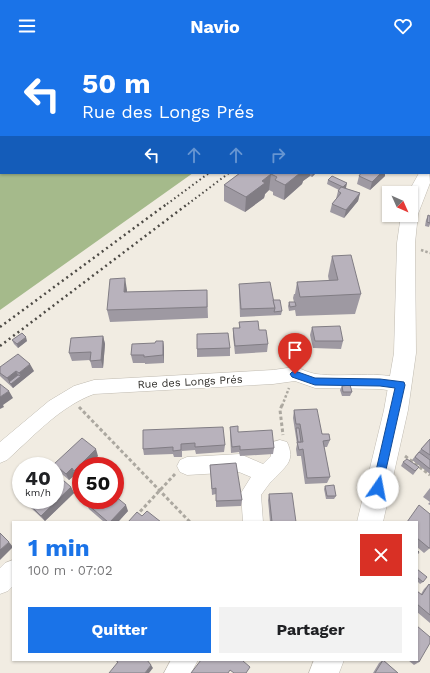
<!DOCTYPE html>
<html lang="fr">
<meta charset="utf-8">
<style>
body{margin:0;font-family:"Work Sans",sans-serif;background:#f2f2f2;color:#202124;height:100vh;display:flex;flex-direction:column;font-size:15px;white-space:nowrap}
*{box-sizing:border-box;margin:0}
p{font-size:13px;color:#757577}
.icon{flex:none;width:22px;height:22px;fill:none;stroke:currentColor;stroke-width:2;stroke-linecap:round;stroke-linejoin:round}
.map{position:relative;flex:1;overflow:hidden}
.panel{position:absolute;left:12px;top:469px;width:406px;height:140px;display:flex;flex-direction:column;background:#fff;border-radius:0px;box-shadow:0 1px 3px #0004}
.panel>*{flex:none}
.guide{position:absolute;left:0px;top:0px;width:430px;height:122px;box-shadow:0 1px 3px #0004;background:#1a73e8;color:#fff;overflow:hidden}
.needle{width:26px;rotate:135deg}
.fabs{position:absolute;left:382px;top:134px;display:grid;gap:8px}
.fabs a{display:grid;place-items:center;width:36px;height:36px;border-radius:0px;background:#fff;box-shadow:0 1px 3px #0004;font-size:20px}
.speed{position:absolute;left:12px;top:405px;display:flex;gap:8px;font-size:20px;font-weight:700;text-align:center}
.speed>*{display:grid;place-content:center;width:52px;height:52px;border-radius:50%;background:#fff;box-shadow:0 1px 3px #0004;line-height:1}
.speed small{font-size:10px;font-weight:400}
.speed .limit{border:6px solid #d22;background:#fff;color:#111}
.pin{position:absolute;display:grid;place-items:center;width:34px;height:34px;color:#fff;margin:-41px -17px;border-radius:50% 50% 50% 0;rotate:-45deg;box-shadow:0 0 4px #0007}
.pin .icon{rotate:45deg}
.me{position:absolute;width:44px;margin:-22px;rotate:12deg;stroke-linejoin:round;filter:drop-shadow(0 0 3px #0008)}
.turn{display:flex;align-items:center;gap:14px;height:84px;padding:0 16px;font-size:18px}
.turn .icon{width:52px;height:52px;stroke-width:2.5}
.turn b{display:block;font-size:28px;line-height:34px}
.lanes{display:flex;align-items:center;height:38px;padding:0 16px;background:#0003;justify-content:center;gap:20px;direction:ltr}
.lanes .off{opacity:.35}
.round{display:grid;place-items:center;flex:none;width:42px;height:42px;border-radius:0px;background:#f2f2f2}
.overview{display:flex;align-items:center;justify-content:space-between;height:68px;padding:0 16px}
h1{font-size:24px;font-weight:700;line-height:30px;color:#1a73e8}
.button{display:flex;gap:8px;margin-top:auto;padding:8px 16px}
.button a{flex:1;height:46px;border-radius:0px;background:#1a73e8;color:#fff;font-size:16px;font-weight:700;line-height:46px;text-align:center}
.button a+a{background:#f2f2f2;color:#202124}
header{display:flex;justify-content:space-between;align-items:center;height:52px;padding:0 16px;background:#1a73e8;color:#fff;font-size:18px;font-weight:700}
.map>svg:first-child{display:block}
</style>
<header><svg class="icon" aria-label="menu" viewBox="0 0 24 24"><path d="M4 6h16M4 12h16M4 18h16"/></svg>Navio<svg class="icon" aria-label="heart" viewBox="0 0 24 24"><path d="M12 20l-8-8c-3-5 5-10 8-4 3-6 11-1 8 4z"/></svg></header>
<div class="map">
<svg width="430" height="621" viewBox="0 0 430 621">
<rect width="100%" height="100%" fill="#f1ece2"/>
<!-- forest -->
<path fill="#a5ba8b" d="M0 0H363L1 1V121H193L0 258Z"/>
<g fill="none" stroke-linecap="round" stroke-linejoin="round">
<!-- street casing -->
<g stroke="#c0bbb1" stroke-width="1">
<g id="street">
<path d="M295 315C302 317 309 321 316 322 346 326 378 318 407 328L410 333 407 338 401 340 380 337 315 336 295 329 273 332 94 342C59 355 34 384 7 408L0 411V390L49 349 74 334 94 328 273 318Z"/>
<path d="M280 388 287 390C296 410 285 414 273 428 268 432 265 438 261 443L263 470H243L241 441 251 425 239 420 187 423 180 420 177 414 180 408 187 405 240 402 263 412 271 404V396L273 390Z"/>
<path d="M13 508V534L8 539 0 542V516L5 511Z"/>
<path d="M171 608H198L191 621H164Z"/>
</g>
</g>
<!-- secondary casing -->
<g stroke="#c0bbb1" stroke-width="1">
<g id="secondary">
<path d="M429 116 430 131 418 162 415 191 416 301 408 358 383 470H357L384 358 394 301 397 191 401 163H411V141H408L419 121H429Z"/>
<path d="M314 608H344L339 621H309Z"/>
</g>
</g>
<!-- path-far1 -->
<g stroke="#aca8a0" stroke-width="2.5" stroke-dasharray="2.5 2" stroke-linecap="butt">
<path d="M421 198 430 201"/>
<path d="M282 354 289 336"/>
</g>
<!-- path -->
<g stroke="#aca8a0" stroke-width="3" stroke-dasharray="3.5 2.5" stroke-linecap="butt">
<path d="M282 353 280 358 283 383"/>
<path d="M79 355 190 470"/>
<path d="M405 404 430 423"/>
<path d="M136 464 175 422"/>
</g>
<!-- street -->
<use href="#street" fill="#fff" fill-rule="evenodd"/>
<!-- secondary -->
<use href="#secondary" fill="#fff" fill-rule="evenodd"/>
<!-- rail-far1 -->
<g stroke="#4d4a45" stroke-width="2" stroke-dasharray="1.5 3" stroke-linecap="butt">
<path d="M388 1 390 0"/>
<path d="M167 152 209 121"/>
<path d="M188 152 229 121"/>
</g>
<!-- rail -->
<g stroke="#4d4a45" stroke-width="2.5" stroke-dasharray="2 3.5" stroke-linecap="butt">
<path d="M0 275 168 151"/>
<path d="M0 294 189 151"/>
</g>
</g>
<!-- wall -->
<g fill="#9e99a2">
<path d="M240 121H316L312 125 310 124 303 129 302 132 284 148 273 143V140L269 138 265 142 264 146 245 160 224 149V133Z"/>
<path d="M359 124H385L370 138 357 132Z"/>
<path d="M328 128 347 131 345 136 360 141 358 149 344 166 330 160 332 152 336 147 338 139 339 138 327 132Z"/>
<path d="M428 163 430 164V172L429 175 425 174 426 168Z"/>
<path d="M332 204 361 242 355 262 296 264 295 258 289 259 288 254 289 250H294L293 246 294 242H295L297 230 329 229 328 224Z"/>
<path d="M239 232 273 248 282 259 281 263 240 265 239 240Z"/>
<path d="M127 238V240L207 238 208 266 110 270 107 258Z"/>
<path d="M239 270 259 278 268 292 267 300 235 302 233 284V276H239Z"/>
<path d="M312 275 343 289 341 297 313 296 310 283Z"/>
<path d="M197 282 230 296V304L197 305Z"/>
<path d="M103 284 105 292 103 316H92L90 308 72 309 69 301Z"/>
<path d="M12 288 27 289 18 296 14 292Z"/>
<path d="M163 289 164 296V311L145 312V311H133L131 303 155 291Z"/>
<path d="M0 315 34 319 13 336 1 325 0 324Z"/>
<path d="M342 334 352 340 350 344H342L340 338Z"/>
<path d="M294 358 330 388 327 395H324L330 425 327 431 305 432 301 404H297L296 397 297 392 293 366Z"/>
<path d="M230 375 238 380 274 396 273 402 240 404 239 400 231 401 230 382Z"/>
<path d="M143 378 225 393 224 400 196 402 195 398 182 399V405H174L173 402 144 403 143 397Z"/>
<path d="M430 387V422L412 408 421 397Z"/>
<path d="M98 404 88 414H81L77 425 75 423 69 428 57 418 54 412Z"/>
<path d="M403 410 419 415 413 423 401 414Z"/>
<path d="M210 413 242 448 241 454 216 455V442L212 443Z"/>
<path d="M325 434 336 444 334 447H326L324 437Z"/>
<path d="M71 435 74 441 45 469 30 455 26 449Z"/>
<path d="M430 436V453L428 452 430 450 423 445Z"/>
<path d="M269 442 296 470H270L268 448Z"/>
<path d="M86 451 128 459 118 470H104L89 457Z"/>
<path d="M417 470 430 496 424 501 417 495Z"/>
<path d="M417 517 423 530 420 532 417 529Z"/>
<path d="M429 532 430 533V571L417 560V539L421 542 424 537Z"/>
<path d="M383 608 398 621H373L379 611Z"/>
<path d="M408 608H417L419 610 414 613Z"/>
</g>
<!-- shaded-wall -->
<g fill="#817d84">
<path d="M300 121H310V124L303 129 302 132 284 148 285 133Z"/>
<path d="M313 121H316L312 125Z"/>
<path d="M381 121H385V124L370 138 372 130Z"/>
<path d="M271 122 269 138 265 142 264 146 245 160 246 145 262 129Z"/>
<path d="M347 131 346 136 342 139 343 135Z"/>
<path d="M360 141 358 149 344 166 346 158Z"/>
<path d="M125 226 127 238 126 252 124 240Z"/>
<path d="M103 284 105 292 103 316 101 308Z"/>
<path d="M26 285 27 289 18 296 17 292Z"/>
<path d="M163 289 164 296V311L163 303Z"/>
<path d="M30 312 34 319 13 336 7 326 16 319 19 325 21 324 19 321Z"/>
<path d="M9 339 13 346 3 353 4 355 0 357V345Z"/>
<path d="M96 397 98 404 88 414H81V421L77 425 74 419Z"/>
<path d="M72 416 75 423 69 428 66 422Z"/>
<path d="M71 435 74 441 45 469 41 464Z"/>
<path d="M126 453 128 459 118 470H110Z"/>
<path d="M9 490 13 495 0 508V498Z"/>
<path d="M151 613 153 616 149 621H145Z"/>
</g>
<!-- building -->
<g fill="#b8b2bc" stroke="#817d84">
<path d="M429 72 430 73V77L429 78Z"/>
<path d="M240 121H300L285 133 275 128 277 125 271 122 262 129 265 131 246 145 224 133Z"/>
<path d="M361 121H381L372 130 359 124Z"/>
<path d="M332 124 347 131 343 135 328 128Z"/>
<path d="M341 135 360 141 346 158 332 152 341 141 338 139Z"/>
<path d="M428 163 430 164V171L427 170Z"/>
<path d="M351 203 361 242 300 245 297 230 338 228 332 204Z"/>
<path d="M125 226 124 240 207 238V255L107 258 110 227Z"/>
<path d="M270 230 275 256 241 257 239 232Z"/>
<path d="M273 248H280L282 259 274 260 275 256Z"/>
<path d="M289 250H295L296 254 290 255Z"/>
<path d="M258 269 259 278H266L268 292 235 294 233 276H240L239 270Z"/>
<path d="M340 274 343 289H315L312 275Z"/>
<path d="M22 281 26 285 17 292 12 288Z"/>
<path d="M228 281 230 296 197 297V282Z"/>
<path d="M103 284 101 308 90 309 91 300 69 301 71 286Z"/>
<path d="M156 289H163V303L144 305V303H131L132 292 155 291Z"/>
<path d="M18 302 30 312 19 321 16 319 7 326 0 321V315Z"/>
<path d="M18 323 21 324 11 332 9 330Z"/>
<path d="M0 332 9 339 0 345Z"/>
<path d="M350 333 352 340H343L342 334Z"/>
<path d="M317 357 322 382H329L330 388 323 389 330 425 307 426 303 397 299 398 297 390H303L300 372H296L294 358Z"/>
<path d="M238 374V380L272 378 274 396 240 398V394L232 395 230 375Z"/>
<path d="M223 375 225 393 195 395V391L181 392V398L173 399V395L143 397V378Z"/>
<path d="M296 376H299L301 390H298Z"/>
<path d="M82 386 96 397 74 419 72 416 66 422 54 412Z"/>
<path d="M430 387V403L421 397Z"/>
<path d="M419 400 430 408V417L415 405Z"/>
<path d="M407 407 419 415 415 419 403 410Z"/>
<path d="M236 411 242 448 216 449V436L212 437 210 413Z"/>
<path d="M56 422 71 435 41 464 26 449 28 448H55V423Z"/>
<path d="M334 433 336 444H327L325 434Z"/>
<path d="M292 441 296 470H272L269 442Z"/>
<path d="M115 444 126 453 110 470H108L86 451 89 448H115Z"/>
<path d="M419 453 430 462V496H429L417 486V470H407Z"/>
<path d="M147 459 161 470H128L137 460 142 464Z"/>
<path d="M0 481 9 490 0 498Z"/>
<path d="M417 498 419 500 417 503Z"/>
<path d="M417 517 427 525 423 530 417 525Z"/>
<path d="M429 532 430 533V563L417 552V539L422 543Z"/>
<path d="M417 574 430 585V591L419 610 416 608H417Z"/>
<path d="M115 608H147L151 613 145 621H109L118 610Z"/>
<path d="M201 608H243V609L250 615 246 621H234L230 618 228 621H191Z"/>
<path d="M383 608 398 621H375Z"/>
</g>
<!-- route -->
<path fill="#1a73e8" stroke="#114b97" d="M295 319 315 326 380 327 404 330 405 333 381 440 378 441 374 440 372 436 395 336 380 334 315 333 292 325 290 322 292 320Z"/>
<g text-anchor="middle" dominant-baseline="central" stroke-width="3" stroke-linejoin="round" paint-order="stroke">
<!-- street labels -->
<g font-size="11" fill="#32302c" stroke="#fff">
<text transform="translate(190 330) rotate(-3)">Rue des Longs Prés</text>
</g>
</g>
</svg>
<div class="fabs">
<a><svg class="needle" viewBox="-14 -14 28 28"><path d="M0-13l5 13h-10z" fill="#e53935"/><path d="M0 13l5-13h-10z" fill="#757577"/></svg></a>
</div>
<div class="speed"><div>40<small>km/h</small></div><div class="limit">50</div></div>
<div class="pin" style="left:295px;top:322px;background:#d93025"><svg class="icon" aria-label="arrive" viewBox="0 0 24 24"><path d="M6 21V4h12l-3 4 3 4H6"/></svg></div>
<svg class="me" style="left:378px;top:436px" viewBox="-20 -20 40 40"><circle r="19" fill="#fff"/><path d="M0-13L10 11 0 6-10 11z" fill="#1a73e8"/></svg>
<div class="guide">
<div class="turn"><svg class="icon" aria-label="left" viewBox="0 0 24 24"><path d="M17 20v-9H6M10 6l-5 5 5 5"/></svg><div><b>50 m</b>Rue des Longs Prés</div></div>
<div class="lanes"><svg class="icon" aria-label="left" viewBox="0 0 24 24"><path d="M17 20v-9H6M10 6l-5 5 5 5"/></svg><svg class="icon off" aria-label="ahead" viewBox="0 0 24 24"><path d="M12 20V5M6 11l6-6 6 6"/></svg><svg class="icon off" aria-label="ahead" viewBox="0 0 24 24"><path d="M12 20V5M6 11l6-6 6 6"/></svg><svg class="icon off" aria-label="right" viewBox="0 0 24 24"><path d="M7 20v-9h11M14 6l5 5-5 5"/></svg></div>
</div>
<section class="panel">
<div class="overview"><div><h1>1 min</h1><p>100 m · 07:02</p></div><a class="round" style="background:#d93025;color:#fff"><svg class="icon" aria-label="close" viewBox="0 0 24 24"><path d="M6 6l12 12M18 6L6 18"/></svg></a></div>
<div class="button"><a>Quitter</a><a>Partager</a></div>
</section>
</div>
